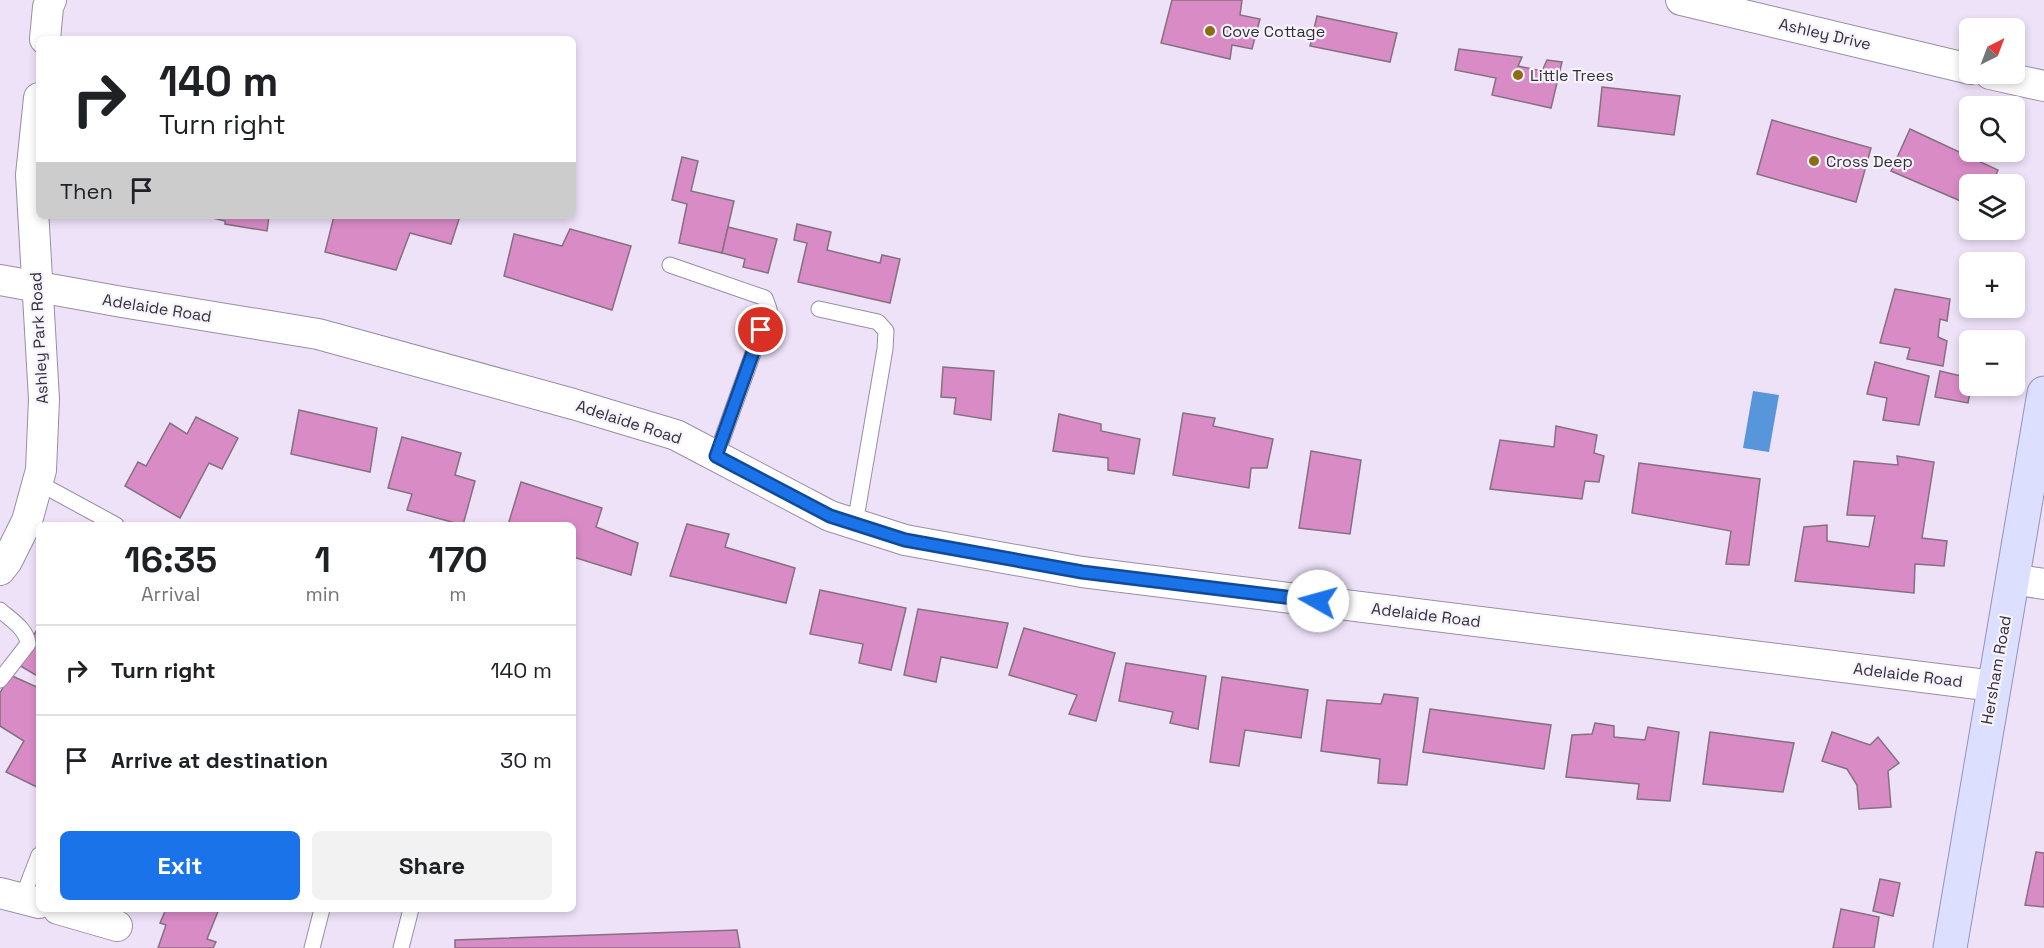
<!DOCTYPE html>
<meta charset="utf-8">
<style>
body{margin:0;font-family:"Space Grotesk",sans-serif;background:#f2f2f2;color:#202124;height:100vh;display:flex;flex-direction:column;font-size:22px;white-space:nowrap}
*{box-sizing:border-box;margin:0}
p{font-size:20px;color:#757577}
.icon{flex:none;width:33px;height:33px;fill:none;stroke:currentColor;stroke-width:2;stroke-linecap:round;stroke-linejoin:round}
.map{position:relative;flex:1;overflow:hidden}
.panel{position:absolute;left:36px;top:522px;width:540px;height:390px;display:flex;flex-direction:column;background:#fff;border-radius:9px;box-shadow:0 3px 9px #0003}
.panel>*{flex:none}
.guide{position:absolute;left:36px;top:36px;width:540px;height:183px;border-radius:9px;box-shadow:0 3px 9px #0003;background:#fff;color:#202124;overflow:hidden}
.needle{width:39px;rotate:42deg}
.fabs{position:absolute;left:1959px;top:18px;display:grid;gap:12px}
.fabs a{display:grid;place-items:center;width:66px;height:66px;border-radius:9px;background:#fff;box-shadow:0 3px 9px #0003;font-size:30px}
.pin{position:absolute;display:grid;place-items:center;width:51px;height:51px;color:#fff;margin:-26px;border:3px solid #fff;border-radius:50%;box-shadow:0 2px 6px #0007}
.me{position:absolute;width:66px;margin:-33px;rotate:277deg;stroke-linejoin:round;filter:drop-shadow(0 0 4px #0008)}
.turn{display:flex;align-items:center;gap:21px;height:126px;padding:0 24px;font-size:27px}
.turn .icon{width:78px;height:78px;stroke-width:2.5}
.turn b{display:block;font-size:42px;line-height:51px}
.then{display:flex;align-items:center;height:57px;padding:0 24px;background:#0003;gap:12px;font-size:22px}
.eta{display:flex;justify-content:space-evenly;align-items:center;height:102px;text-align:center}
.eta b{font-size:36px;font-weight:600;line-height:42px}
.button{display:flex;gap:12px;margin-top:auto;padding:12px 24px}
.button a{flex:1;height:69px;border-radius:9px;background:#1a73e8;color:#fff;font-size:24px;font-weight:600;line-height:69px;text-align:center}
.button a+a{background:#f2f2f2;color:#202124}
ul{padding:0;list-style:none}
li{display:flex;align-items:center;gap:18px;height:90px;padding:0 24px;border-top:2px solid #e0e0e0}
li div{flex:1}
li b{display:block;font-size:22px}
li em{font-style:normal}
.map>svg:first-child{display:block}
</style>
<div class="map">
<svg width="2044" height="948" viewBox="0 0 2044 948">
<rect width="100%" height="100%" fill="#eee2f9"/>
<!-- water -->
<path fill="#5896db" d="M1753 391 1779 395 1769 452 1743 448Z"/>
<!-- building -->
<g fill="#d98bc6" stroke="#84707f" stroke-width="1.5">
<path d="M1172 0H1242L1240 15 1260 19 1252 49 1232 45 1230 59 1161 43Z"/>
<path d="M1317 16 1397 33 1390 62 1310 46Z"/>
<path d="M1459 49 1522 57 1518 66 1542 71 1547 60 1562 62 1551 108 1492 95 1496 78 1455 70Z"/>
<path d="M1602 87 1680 96 1674 135 1598 126Z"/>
<path d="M1772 120 1871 148 1856 202 1757 174Z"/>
<path d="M1910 129 1998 170 1992 184H1970V205L1891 171Z"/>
<path d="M682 157 698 161 691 191 734 201 722 253 679 243 687 204 672 200Z"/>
<path d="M205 216H269L267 231 225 224V221Z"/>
<path d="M334 216H460L451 244 410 233 396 270 325 252Z"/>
<path d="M797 224 831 232 827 250 880 263 882 255 900 259 890 303 798 282 807 243 794 240Z"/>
<path d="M728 227 777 239 768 273 743 267 745 259 722 253Z"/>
<path d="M570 229 631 246 612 310 504 276 514 234 562 246Z"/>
<path d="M1895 289 1950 299 1947 321 1940 319 1938 337 1947 341 1943 366 1907 359 1910 348 1880 343Z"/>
<path d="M1875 362 1929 376 1919 425 1883 420 1887 398 1867 394Z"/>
<path d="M943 367 994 371 991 420 954 414 956 398 941 397Z"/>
<path d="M1940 371 1970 378 1971 386 1968 403 1935 397Z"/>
<path d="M299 410 377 428 370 472 291 454Z"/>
<path d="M1183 413 1215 418 1213 426 1273 439 1267 468H1251L1249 488 1173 475Z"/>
<path d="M1059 414 1101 424V431L1140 439 1134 474 1108 470V458L1053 451Z"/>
<path d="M196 417 238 438 222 469 209 463 180 518 125 486 138 462 146 466 170 423 187 434Z"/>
<path d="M1556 426 1597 435 1594 453 1604 456 1599 482 1585 481 1582 499 1490 489 1500 440 1554 447Z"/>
<path d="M402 437 461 453 455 475 475 481 463 525 407 510 412 494 388 488Z"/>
<path d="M1311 451 1361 460 1350 534 1299 528Z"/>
<path d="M1897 456 1934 462 1922 538 1947 541 1944 566 1915 564 1914 593 1795 581 1804 527 1827 525V541L1869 547 1875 516 1847 515 1854 461 1898 465Z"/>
<path d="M1639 463 1760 479 1749 565 1726 564 1731 531 1632 513Z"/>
<path d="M521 482 602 508 596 527 638 543 631 575 573 557V525H508Z"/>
<path d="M687 524 729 534 725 547 795 568 786 603 670 576Z"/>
<path d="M820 590 906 608 891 670 859 663 863 644 810 634Z"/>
<path d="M918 609 1008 623 997 668 941 657 936 682 904 675Z"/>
<path d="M39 626V677L17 664Z"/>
<path d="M1024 628 1115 653 1096 721 1069 714 1077 695 1009 675Z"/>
<path d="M1126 663 1206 676 1198 729 1170 723 1173 712 1119 701Z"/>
<path d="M10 675 39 688V788L6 772 24 741 0 726V693Z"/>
<path d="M1222 677 1308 690 1301 738 1245 730 1239 766 1210 762Z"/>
<path d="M1384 694 1418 698 1407 785 1378 783 1380 759 1321 751 1327 700 1381 704Z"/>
<path d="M1430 709 1551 725 1544 769 1423 752Z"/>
<path d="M1595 723 1614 726V737L1645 740 1648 727 1679 732 1670 801 1637 799 1639 784 1566 777 1572 735 1592 734Z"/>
<path d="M1710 732 1794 743 1783 792 1703 784Z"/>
<path d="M1832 732 1870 745 1878 737 1899 763 1888 771 1891 807 1859 809 1857 785 1847 769 1822 761Z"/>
<path d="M2036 852 2044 853V907L2025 905Z"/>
<path d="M1880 879 1900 883 1893 916 1873 911Z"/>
<path d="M166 909H219L207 939 216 942 213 948H158L166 925 160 923Z"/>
<path d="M1841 909 1879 917 1874 948H1833Z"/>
<path d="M737 930 740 948H455V940Z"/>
</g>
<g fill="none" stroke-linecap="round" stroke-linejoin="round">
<!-- lane casing -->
<g stroke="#988ea3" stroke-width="17">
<g id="lane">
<path d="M670 265 765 298 769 309 716 456"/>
<path d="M819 309 878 322 886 331 885 349 855 524"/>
<path d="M37 482 116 525"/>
<path d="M0 610C10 619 27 629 28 644L0 680"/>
<path d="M22 899 39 855"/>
<path d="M312 948 322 909"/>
<path d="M401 948 411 909"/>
</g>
</g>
<!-- street casing -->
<g stroke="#988ea3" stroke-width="32">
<g id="street">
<path d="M1681 0 1970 69"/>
<path d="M45 39 48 7 51 0"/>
<path d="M1990 74 2044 86"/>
<path d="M0 280 122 302 318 334 573 404 676 435 830 516 905 540 1082 572 1994 686"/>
<path d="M0 570 7 561 27 521 41 470 44 399 31 175 39 98"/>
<path d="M2012 579 2044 584"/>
<path d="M0 893 39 903"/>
<path d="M58 909 117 926"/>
</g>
</g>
<!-- primary casing -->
<g stroke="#9294b7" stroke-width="35">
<path id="primary" d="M1950 948 2044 393"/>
</g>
<!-- lane -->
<use href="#lane" stroke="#fff" stroke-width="15"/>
<!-- street -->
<use href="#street" stroke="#fff" stroke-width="30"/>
<!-- primary -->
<use href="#primary" stroke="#dcdffd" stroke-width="33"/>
</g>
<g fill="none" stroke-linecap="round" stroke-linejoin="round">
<!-- route casing -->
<g stroke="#114b97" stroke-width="15">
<path id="route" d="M761 330 716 456 830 516 905 540 1082 572 1318 601"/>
</g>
<!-- route -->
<use href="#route" stroke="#1a73e8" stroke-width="10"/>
</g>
<!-- markers -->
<g fill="#8c6d0f" stroke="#f7f3fc" stroke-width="2">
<circle cx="1210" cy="31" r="6"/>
<circle cx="1518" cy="75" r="6"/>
<circle cx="1814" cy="161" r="6"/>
</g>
<g text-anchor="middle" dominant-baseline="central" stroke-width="4.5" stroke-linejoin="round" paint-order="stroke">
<!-- poi labels -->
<g font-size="16" fill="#332f38" stroke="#f7f3fc" text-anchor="start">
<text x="1222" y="31">Cove Cottage</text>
<text x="1530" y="75">Little Trees</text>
<text x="1826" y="161">Cross Deep</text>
</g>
<!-- street labels -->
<g font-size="16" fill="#332f38" stroke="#f7f3fc">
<text transform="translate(1825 34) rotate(13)">Ashley Drive</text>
<text transform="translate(157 308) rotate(9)">Adelaide Road</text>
<text transform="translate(39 338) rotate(-93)">Ashley Park Road</text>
<text transform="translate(629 422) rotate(18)">Adelaide Road</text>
<text transform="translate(1426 615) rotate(7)">Adelaide Road</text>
<text transform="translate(1996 670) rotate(-80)">Hersham Road</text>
<text transform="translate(1908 675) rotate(7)">Adelaide Road</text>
</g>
</g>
</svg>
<div class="fabs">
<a><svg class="needle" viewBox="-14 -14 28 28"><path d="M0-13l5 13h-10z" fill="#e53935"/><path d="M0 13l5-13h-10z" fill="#757577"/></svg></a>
<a><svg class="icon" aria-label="search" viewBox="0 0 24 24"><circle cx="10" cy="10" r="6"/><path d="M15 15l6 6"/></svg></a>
<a><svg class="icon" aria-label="layers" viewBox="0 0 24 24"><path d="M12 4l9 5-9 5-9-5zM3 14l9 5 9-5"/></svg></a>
<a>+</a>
<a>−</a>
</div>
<div class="pin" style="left:761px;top:330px;background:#d93025"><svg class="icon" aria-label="arrive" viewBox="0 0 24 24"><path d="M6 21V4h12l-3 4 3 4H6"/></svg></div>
<svg class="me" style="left:1318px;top:601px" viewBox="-20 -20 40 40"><circle r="19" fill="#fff"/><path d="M0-13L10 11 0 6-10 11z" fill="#1a73e8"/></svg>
<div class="guide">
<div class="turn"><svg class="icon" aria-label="right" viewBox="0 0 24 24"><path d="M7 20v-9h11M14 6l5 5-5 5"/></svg><div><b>140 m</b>Turn right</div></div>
<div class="then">Then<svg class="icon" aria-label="arrive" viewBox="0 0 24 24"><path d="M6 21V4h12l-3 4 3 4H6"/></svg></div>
</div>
<section class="panel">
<div class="eta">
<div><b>16:35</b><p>Arrival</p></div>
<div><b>1</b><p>min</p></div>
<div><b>170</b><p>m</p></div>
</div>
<ul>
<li><svg class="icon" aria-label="right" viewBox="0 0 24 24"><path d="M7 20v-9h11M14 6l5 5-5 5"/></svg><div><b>Turn right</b></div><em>140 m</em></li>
<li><svg class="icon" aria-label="arrive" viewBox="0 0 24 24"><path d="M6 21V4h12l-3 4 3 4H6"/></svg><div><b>Arrive at destination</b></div><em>30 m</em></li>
</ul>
<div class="button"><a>Exit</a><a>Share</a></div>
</section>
</div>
